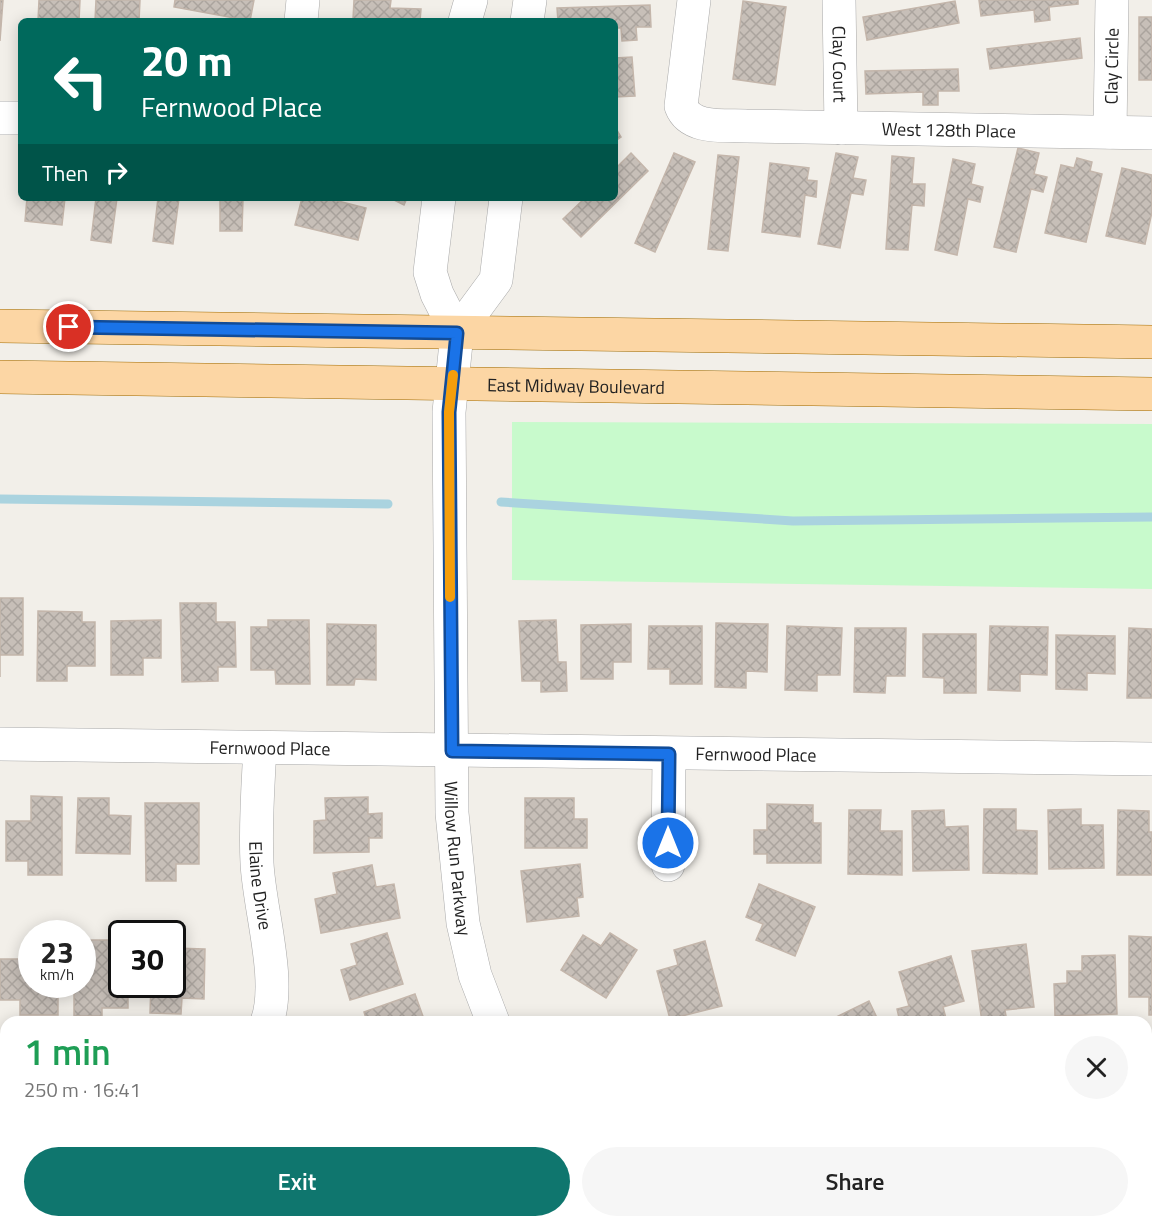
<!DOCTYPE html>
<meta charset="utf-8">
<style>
body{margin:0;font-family:"Titillium Web",sans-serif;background:#f6f6f6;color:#222;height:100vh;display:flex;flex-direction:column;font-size:22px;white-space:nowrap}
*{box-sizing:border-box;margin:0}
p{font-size:20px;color:#767676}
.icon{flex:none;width:33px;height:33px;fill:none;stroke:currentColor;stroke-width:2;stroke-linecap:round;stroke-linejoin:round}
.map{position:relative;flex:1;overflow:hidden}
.panel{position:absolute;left:0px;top:1016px;width:1152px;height:212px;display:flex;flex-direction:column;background:#fff;border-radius:18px 18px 0 0;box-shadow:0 3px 15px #0003}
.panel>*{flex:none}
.top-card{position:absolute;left:18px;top:18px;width:600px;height:183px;border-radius:9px;box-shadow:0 3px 15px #0003;background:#00695c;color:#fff;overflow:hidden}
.speed{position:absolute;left:18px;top:920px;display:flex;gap:12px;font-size:30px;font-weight:700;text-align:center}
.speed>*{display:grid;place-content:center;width:78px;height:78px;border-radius:50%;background:#fff;box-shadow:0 3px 15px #0003;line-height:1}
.speed small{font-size:15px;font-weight:400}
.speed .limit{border:3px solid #111;border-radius:9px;background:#fff;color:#111}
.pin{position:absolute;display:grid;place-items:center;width:51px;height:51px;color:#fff;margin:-26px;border:3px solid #fff;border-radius:50%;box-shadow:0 2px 6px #0007}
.me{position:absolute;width:66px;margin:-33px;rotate:0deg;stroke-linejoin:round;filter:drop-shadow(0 0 4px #0008)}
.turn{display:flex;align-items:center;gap:21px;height:126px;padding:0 24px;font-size:27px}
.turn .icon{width:78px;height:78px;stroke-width:2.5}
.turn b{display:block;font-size:42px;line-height:51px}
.then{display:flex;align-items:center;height:57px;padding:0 24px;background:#0003;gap:12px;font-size:22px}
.round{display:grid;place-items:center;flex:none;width:63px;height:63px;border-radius:32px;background:#f6f6f6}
.overview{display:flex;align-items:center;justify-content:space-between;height:102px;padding:0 24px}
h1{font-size:36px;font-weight:600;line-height:45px;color:#1e9e55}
.primary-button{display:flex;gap:12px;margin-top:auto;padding:12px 24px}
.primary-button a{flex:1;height:69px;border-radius:36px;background:#0f766e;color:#fff;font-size:24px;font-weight:600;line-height:69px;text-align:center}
.primary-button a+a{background:#f6f6f6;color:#222}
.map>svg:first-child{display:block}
</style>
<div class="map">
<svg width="1152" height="1226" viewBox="0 0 1152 1226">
<defs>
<pattern id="building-cross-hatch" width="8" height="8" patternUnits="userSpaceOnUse" patternTransform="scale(1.5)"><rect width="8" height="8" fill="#c7bfb8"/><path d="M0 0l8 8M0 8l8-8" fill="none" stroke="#aba49e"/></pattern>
</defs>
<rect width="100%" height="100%" fill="#f2efe9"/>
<!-- park -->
<path fill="#c8facc" d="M512 422 1152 424V589L512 580Z"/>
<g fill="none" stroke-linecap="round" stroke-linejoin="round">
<!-- stream -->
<g stroke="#aad3df" stroke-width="9">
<path d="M0 499 388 504"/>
<path d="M501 502 793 521 1152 517"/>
</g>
</g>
<!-- building -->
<g fill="url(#building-cross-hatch)" stroke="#c4b6ab" stroke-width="1.5">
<path d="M0 0H3L0 41Z"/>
<path d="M39 0H80L79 21H38Z"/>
<path d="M96 0H140L139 21H95Z"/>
<path d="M175 0H254L250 21 174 7Z"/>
<path d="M354 0H391L390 8 421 9 420 21H341V19H353Z"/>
<path d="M979 0H1078V4L1049 7 1050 20 1035 22 1034 10 981 16Z"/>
<path d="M743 1 786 7 775 85 733 79Z"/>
<path d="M955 1 959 23 867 40 863 17Z"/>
<path d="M650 5 651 27H636L637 40 622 41 621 28H615V21H558L557 8Z"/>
<rect x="1139" y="17" width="13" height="63"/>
<path d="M1080 38 1082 58 990 69 987 49Z"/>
<path d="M632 57 635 96 615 97V58Z"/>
<path d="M958 69 959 91H938V105H923V92L866 94 865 71Z"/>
<path d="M615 127 621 137 615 141Z"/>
<path d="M1018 148 1039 153 1034 174 1047 177 1043 192 1031 189 1016 252 994 247Z"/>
<path d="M631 153 648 171 581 237 563 219 585 198H615V169Z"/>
<path d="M674 153 695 162 655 252 635 243Z"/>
<path d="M836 153 858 157 853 178 866 180 863 195 851 193 840 248 818 244Z"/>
<path d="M718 155 739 157 728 251 708 249Z"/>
<path d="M892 156 914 158 912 184H925L924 206 912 205 908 250 886 249Z"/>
<path d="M1077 158 1092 162 1090 171 1102 174 1086 242 1045 233 1061 165 1074 168Z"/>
<path d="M953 159 975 164 971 184 983 187 980 202 968 199 957 255 935 250Z"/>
<path d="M770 163 809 168 807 180 817 181 816 197 805 195 800 237 762 232Z"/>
<path d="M1122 168 1152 175V212L1145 244 1106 236Z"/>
<path d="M27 198H65L62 225 25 221Z"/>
<path d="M96 198H117L111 243 91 240Z"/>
<path d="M158 198H179L173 244 153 241Z"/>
<path d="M220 198H243L242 231H220Z"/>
<path d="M302 198H339L338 201 366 208 358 240 295 225Z"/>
<path d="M390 198H407L404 205Z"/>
<path d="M0 598H23V655H0V677Z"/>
<path d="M180 603H216V622H235L236 667H218V681L182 682Z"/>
<path d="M38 611 82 612V622H95V666H67V681H37Z"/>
<path d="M161 620V658H143V675H111V621Z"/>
<path d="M268 620H309L310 684H276L275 670H251V627H268Z"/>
<path d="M556 620 558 662H566L567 691 541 692V681H522L519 621Z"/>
<path d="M716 623 768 624 767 672 746 671V688L715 687Z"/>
<path d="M327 624 376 625V680L355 679 354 685H327Z"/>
<path d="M631 624V662H613V679H581V625Z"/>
<path d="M649 626H702V684H670V669H648Z"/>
<path d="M787 626 842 628 840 675H817V691L785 690Z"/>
<path d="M990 626 1048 627 1047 675 1020 674V691L988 690Z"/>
<path d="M855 628H906L905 676H886L885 693 854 692Z"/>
<path d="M1129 628 1152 629V698H1127Z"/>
<path d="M923 634H976V693H944V678L923 677Z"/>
<path d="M1056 635 1115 636V674L1087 673V690L1056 689Z"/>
<path d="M31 796 62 797V875H28V861H6V821H31Z"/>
<path d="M368 797V814L382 813V838H369V852L314 853V821L326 820 325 798Z"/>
<path d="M78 798H109V815L131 816 130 854 76 853Z"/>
<path d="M525 798H574V819H587V848H525Z"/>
<path d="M145 803H199V864H176V881H146Z"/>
<path d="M767 804 813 805V823H821V863H767V854H754V830H767Z"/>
<path d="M984 809H1016V830L1037 831V874L983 873Z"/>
<path d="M1081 809V825H1103L1104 868 1049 869 1048 810Z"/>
<path d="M849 810H881L880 831H902V875L848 874Z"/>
<path d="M944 810 945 827 968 826 969 870 913 871 912 811Z"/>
<path d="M1118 810 1149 811V832H1152V875H1117Z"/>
<path d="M580 864 583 897 577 898 579 916 527 922 521 871Z"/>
<path d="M372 865 376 887 394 884 400 918 321 933 315 899 337 894 333 873Z"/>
<path d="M759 884 815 907 795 956 756 940 763 924 746 917Z"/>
<path d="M387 933 403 984 350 1000 341 970 357 965 351 944Z"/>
<path d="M610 933 637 950 606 998 561 970 583 935 601 946Z"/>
<path d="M1129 936 1152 937V1015H1149V997H1129Z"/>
<path d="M82 940H111V955H122V984H128V1008H102V1016H74V984H82Z"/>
<path d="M705 941 722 1006 670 1019 657 971 678 965 674 950Z"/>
<path d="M1026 944 1034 1007 1005 1010 1007 1022H982L972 951Z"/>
<path d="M172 948 205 949 204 999 182 998 181 1014 150 1013 151 984H172Z"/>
<path d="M20 952H32V984H58V1015H20V1000H0V959H20Z"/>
<path d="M1115 955 1117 1014 1055 1016 1054 984 1067 983V971H1082V956Z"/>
<path d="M951 956 964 1001 943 1007 947 1022H900L897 1009 909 1006 899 972Z"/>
<path d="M415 994 425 1022H367L364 1012Z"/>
<path d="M869 1001 879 1022H826Z"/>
<rect x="1146" y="1127" width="6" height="57"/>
<path d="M482 1221H543L546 1226H485Z"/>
<path d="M853 1221H914L917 1226H856Z"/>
</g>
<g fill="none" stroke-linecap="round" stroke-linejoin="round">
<!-- minor casing -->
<g stroke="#a9a9a9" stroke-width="34">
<g id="minor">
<path id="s1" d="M694 0 681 106C690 130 725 125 746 126L1152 133"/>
<path id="s2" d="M839 0 841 128"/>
<path d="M301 21 303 0"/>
<path d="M465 21 471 0"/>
<path d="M527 21 530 0"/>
<path d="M0 118H21"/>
<path id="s3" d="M1110 132 1112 0"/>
<path d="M439 198 430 272 437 294 457 333"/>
<path id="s4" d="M457 333 449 412 452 813 463 923 475 975 493 1022"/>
<path d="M457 333 496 280 506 198"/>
<path id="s5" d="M0 744 1152 759"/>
<path id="s6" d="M260 748C258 786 255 824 257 863 259 908 282 980 267 1022"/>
<path d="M668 865 669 754"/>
<path d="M1146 1077H1152"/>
<path d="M0 1078 6 1079"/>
<path d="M616 1221 619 1226"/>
<path d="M730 1226 737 1221"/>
</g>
</g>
<!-- major casing -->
<g stroke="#a06b00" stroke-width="34">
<g id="major">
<path d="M0 326 1152 342"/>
<path id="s7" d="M0 377 1152 394"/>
</g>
</g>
<!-- minor -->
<use href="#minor" stroke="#fff" stroke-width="33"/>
<!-- major -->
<use href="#major" stroke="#fcd6a4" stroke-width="33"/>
</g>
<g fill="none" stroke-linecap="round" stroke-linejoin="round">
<!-- route casing -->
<g stroke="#114b97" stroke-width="15">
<path id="route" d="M69 327 457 333 449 412 452 751 669 754 668 843"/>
</g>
<!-- route -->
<use href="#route" stroke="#1a73e8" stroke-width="10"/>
<!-- slow -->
<path stroke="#f59e0b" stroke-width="10" d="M450 597 449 412 453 375"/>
</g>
<g text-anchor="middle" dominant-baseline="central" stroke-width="4.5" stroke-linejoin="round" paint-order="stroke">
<!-- street labels -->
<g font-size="18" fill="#222" stroke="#fff">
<text stroke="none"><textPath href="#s2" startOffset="64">Clay Court</textPath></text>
<text stroke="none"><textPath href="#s3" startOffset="66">Clay Circle</textPath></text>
<text stroke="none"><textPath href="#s1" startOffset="382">West 128th Place</textPath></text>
<text stroke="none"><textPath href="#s7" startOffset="576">East Midway Boulevard</textPath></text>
<text stroke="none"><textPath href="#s5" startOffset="270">Fernwood Place</textPath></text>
<text stroke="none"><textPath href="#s5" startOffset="756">Fernwood Place</textPath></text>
<text stroke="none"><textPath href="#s4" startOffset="526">Willow Run Parkway</textPath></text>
<text stroke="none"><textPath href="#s6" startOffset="138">Elaine Drive</textPath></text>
</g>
</g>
</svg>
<div class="speed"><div>23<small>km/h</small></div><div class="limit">30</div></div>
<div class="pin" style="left:69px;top:327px;background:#d93025"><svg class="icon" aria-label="arrive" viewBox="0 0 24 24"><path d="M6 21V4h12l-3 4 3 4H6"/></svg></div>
<svg class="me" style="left:668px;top:843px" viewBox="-20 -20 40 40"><circle r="17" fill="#1a73e8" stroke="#fff" stroke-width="3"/><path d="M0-11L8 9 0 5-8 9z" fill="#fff"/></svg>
<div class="top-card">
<div class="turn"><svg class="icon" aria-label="left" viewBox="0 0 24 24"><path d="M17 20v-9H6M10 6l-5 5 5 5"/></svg><div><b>20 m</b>Fernwood Place</div></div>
<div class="then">Then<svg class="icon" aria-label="right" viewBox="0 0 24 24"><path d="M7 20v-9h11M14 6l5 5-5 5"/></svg></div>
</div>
<section class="panel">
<div class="overview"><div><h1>1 min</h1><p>250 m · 16:41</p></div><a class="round"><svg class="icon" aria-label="close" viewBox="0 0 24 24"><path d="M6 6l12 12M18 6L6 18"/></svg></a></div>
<div class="primary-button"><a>Exit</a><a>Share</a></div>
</section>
</div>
